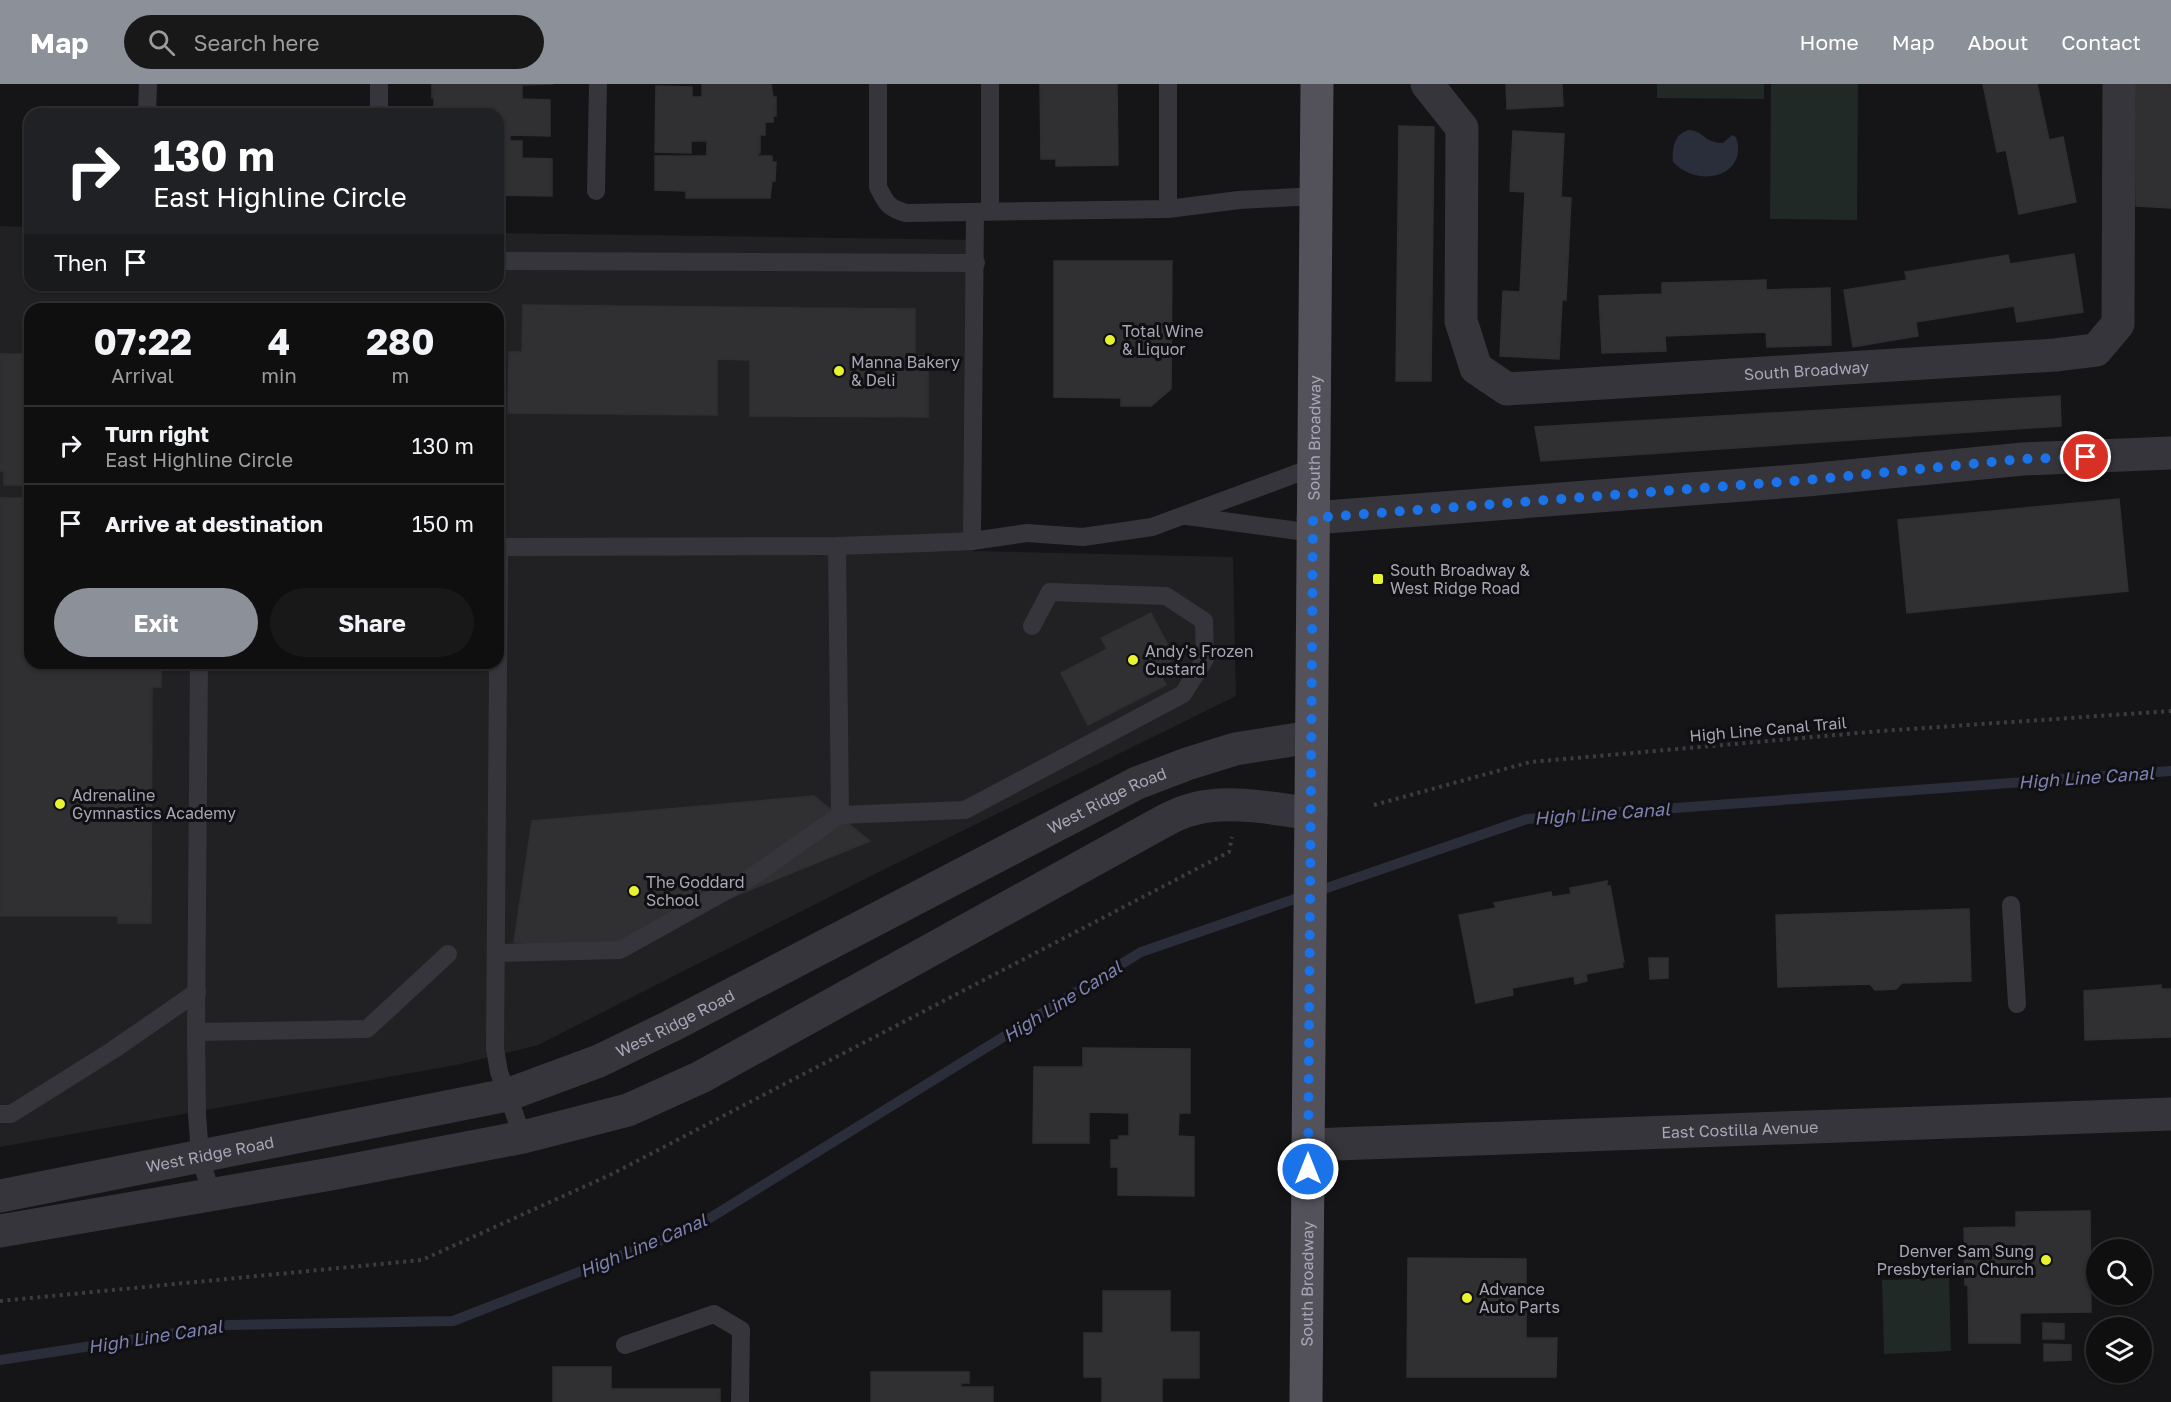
<!DOCTYPE html>
<style>
body{margin:0;font-family:"Golos Text",sans-serif;background:#191819;color:#f1f3f6;height:100vh;display:flex;flex-direction:column;font-size:22px;white-space:nowrap}
*{box-sizing:border-box;margin:0}
p{font-size:20px;color:#9c9c9f}
.icon{flex:none;width:33px;height:33px;fill:none;stroke:currentColor;stroke-width:2;stroke-linecap:round;stroke-linejoin:round}
.map{position:relative;flex:1;overflow:hidden}
.panel{position:absolute;left:24px;top:219px;width:480px;height:366px;display:flex;flex-direction:column;background:#100f10;border-radius:18px;box-shadow:0 2px 4px #0004,0 0 0 2px #302f30}
.panel>*{flex:none}
.banner{position:absolute;left:24px;top:24px;width:480px;height:183px;border-radius:18px;box-shadow:0 2px 4px #0004,0 0 0 2px #302f30;background:#202124;color:#fff;overflow:hidden}
.tools{position:absolute;left:2086px;top:1155px;display:grid;gap:12px}
.tools a{display:grid;place-items:center;width:66px;height:66px;border-radius:50%;background:#100f10;box-shadow:0 2px 4px #0004,0 0 0 2px #302f30;font-size:30px}
.pin{position:absolute;display:grid;place-items:center;width:51px;height:51px;color:#fff;margin:-26px;border:3px solid #fff;border-radius:50%;box-shadow:0 2px 6px #0007}
.me{position:absolute;width:66px;margin:-33px;rotate:0deg;stroke-linejoin:round;filter:drop-shadow(0 0 4px #0008)}
.turn{display:flex;align-items:center;gap:21px;height:126px;padding:0 30px;font-size:27px}
.turn .icon{width:78px;height:78px;stroke-width:2.5}
.turn b{display:block;font-size:42px;line-height:51px}
.then{display:flex;align-items:center;height:57px;padding:0 30px;background:#0003;gap:12px;font-size:22px}
.eta{display:flex;justify-content:space-evenly;align-items:center;height:102px;text-align:center}
.eta b{font-size:36px;font-weight:700;line-height:42px}
.cta{display:flex;gap:12px;margin-top:auto;padding:12px 30px}
.cta a{flex:1;height:69px;border-radius:36px;background:#8c9099;color:#fff;font-size:24px;font-weight:700;line-height:69px;text-align:center}
.cta a+a{background:#191819;color:#f1f3f6}
ul{padding:0;list-style:none}
li{display:flex;align-items:center;gap:18px;height:78px;padding:0 30px;border-top:2px solid #302f30}
li div{flex:1}
li b{display:block;font-size:22px}
li em{font-style:normal}
header{display:flex;align-items:center;gap:36px;box-sizing:border-box;height:84px;padding:0 30px;background:#8c9099;color:#fff}
header strong{font-size:28px}
nav{display:flex;gap:33px;margin-inline-start:auto;font-size:21px}
.search{width:420px;height:54px;background:#191819;display:flex;align-items:center;gap:15px;box-sizing:border-box;padding:0 21px;border-radius:33px;color:#9c9c9f;font-size:22px}
.map>svg:first-child{display:block}
</style>
<header>
<strong>Map</strong>
<div class="search"><svg class="icon" aria-label="search" viewBox="0 0 24 24"><circle cx="10" cy="10" r="6"/><path d="M15 15l6 6"/></svg>Search here</div>
<nav><a>Home</a><a>Map</a><a>About</a><a>Contact</a></nav>
</header>
<div class="map">
<svg width="2171" height="1318" viewBox="0 0 2171 1318">
<rect width="100%" height="100%" fill="#151416"/>
<!-- built -->
<path fill="#212023" fill-rule="evenodd" d="M0 142 30 143V201H498V149L979 156 973 467 1233 473 1236 612 877 789 538 961 461 980 0 1063ZM30 225H498V579H30Z"/>
<!-- green -->
<g fill="#202925">
<path d="M1657 0H1764V15L1657 14Z"/>
<path d="M1771 0H1858L1857 136 1770 135Z"/>
<path d="M1949 1194 1951 1267 1884 1270 1882 1196Z"/>
</g>
<!-- water -->
<path fill="#2a2d3a" d="M1689 46C1702 46 1705 59 1723 59L1732 51 1736 53C1749 91 1700 106 1673 78 1672 64 1674 50 1689 46Z"/>
<g fill="none" stroke-linecap="round" stroke-linejoin="round">
<!-- stream -->
<path stroke="#2a2d3a" stroke-width="10" d="M0 1276 228 1241 453 1237 697 1142 1141 868 1527 735 2171 687"/>
</g>
<!-- building -->
<g fill="#302f32" stroke="#302e32" stroke-width="1.5">
<path d="M432 0H553L522 1V15L550 16V52L510 51V57H522V74L552 75V112L498 111V30H434V14H432Z"/>
<path d="M702 0H771L773 13H776V32H773V38H765V51H758L760 53V69H758V72H772V78H776L775 97H772L770 114H686V107L655 106V72H707V57H691V69L655 68 656 2 692 3V13H702Z"/>
<path d="M1040 0H1117L1118 81 1056 82V75H1041Z"/>
<path d="M1506 0H1562L1563 22 1507 25Z"/>
<path d="M1983 0H2037L2049 56 2063 53 2076 118 2019 130 2006 66 1997 68Z"/>
<path d="M2135 0H2171V124L2136 122Z"/>
<path d="M1399 42 1434 43 1431 297H1396Z"/>
<path d="M1513 47 1564 50 1561 113 1571 114 1566 216H1562L1559 275 1500 272 1503 207 1520 208 1525 108 1510 107Z"/>
<path d="M2074 170 2083 228 2017 238 2014 222 1916 238 1918 252 1853 263 1844 206 1907 196 1905 188 2008 171 2010 180Z"/>
<path d="M1054 177H1172L1171 305 1151 322H1121V314L1054 313Z"/>
<path d="M1766 196V206L1830 204 1831 261 1767 263 1766 248 1665 252 1666 267 1602 269 1599 212 1662 210V199Z"/>
<path d="M523 221 915 225V272H928V333L750 332V276L717 275V331L508 329 509 268H522Z"/>
<path d="M0 270H30V401H4V387H0Z"/>
<path d="M2060 312 2061 342 1541 377 1535 343Z"/>
<path d="M0 414H30V579H161V603H152L151 839H118V832H0Z"/>
<path d="M2119 415 2128 507 1907 529 1898 436Z"/>
<path d="M1151 529 1175 575 1157 584 1166 601 1088 641 1061 589 1107 565 1101 554Z"/>
<path d="M814 712 870 757 600 867 514 858 532 737Z"/>
<path d="M1607 797V802H1610L1624 878H1622L1623 883 1586 890 1587 897 1575 900 1574 892 1512 904 1513 911 1476 919 1459 831 1496 824 1494 819 1551 808 1552 813 1571 810 1570 804Z"/>
<path d="M1969 825 1971 897 1902 899 1896 905 1875 906 1870 900 1778 903 1776 831Z"/>
<path d="M1649 874H1668V894L1650 895Z"/>
<path d="M2161 901V905H2171V953L2085 956 2084 907Z"/>
<path d="M1083 964 1190 965V1029H1179L1178 1052 1194 1053V1112L1118 1111V1083H1111V1056H1119V1052H1129V1029L1089 1028V1059H1033L1034 983H1083Z"/>
<path d="M2090 1127 2091 1228 2020 1229V1259H1969L1968 1201H1965L1964 1144 2016 1143V1128Z"/>
<path d="M1408 1174 1526 1175V1254H1557L1556 1293H1407Z"/>
<path d="M1103 1207H1170V1248H1199V1294H1162V1318H1102V1293H1084V1249H1103Z"/>
<path d="M2043 1239 2064 1240V1255H2043Z"/>
<path d="M2044 1260 2071 1261V1276L2044 1277Z"/>
<path d="M553 1283H611V1305H720V1318H553Z"/>
<path d="M871 1288H969V1299H961V1303H993V1318H871Z"/>
</g>
<g fill="none" stroke-linecap="round" stroke-linejoin="round">
<!-- path -->
<g stroke="#3c3b42" stroke-width="4" stroke-dasharray="3 4.5" stroke-linecap="butt">
<path d="M1374 721 1530 678 1881 647 2171 627"/>
<path d="M0 1217 422 1176 612 1090 1229 768 1232 753"/>
</g>
<!-- service -->
<g stroke="#36353b" stroke-width="18">
<path d="M878 0V103C886 119 888 124 906 129L1168 125 1239 116 1316 112"/>
<path d="M990 0V127"/>
<path d="M1168 0V125"/>
<path d="M147 30 148 0"/>
<path d="M379 30V0"/>
<path d="M596 107 598 0"/>
<path d="M498 177 976 179"/>
<path d="M1187 432 1313 449"/>
<path d="M972 457 975 128"/>
<path d="M837 462 840 731"/>
<path d="M199 579 196 948 197 1030 200 1071 211 1110"/>
<path d="M2011 821 2017 920"/>
<path d="M496 869 620 866 753 792 840 731 965 726 1183 610 1205 575 1204 537 1166 512 1050 508 1032 542"/>
<path d="M196 948 367 945 448 870"/>
<path d="M0 1030H11L113 966 197 908"/>
<path d="M523 1053 499 988 495 965 499 463 837 462 926 459 972 457 1027 449 1083 453 1152 443 1314 383"/>
<path d="M625 1261 714 1230 741 1246 740 1318"/>
</g>
<!-- minor -->
<g stroke="#36353b" stroke-width="33">
<path id="s1" d="M1427 0 1462 44 1461 237 1476 284 1507 305 2055 271 2096 266 2118 240 2119 0"/>
<path d="M1313 434 1807 396 2023 375 2171 369"/>
<path id="s2" d="M1308 1061 2171 1030"/>
</g>
<!-- tertiary -->
<g stroke="#36353b" stroke-width="33">
<path id="s3" d="M0 1112 507 1011 599 977 671 942 1137 699 1187 680 1235 665 1311 653"/>
<path d="M0 1147 331 1090 523 1053 628 1026 701 993 1164 737C1172 733 1181 728 1190 726 1226 715 1274 724 1311 730"/>
</g>
<!-- primary -->
<path stroke="#53515a" stroke-width="33" id="s4" d="M1306 1318 1317 0"/>
</g>
<g fill="none" stroke-linecap="round" stroke-linejoin="round">
<!-- route -->
<path stroke="#1a73e8" stroke-width="10" stroke-dasharray="0 18" d="M1308 1085 1313 434 1807 396 2023 375 2086 373"/>
</g>
<!-- markers -->
<g fill="#e7f32e" stroke="#100f11" stroke-width="2">
<circle cx="1110" cy="256" r="6"/>
<circle cx="839" cy="287" r="6"/>
<rect x="1372" y="489" width="12" height="12" rx="3"/>
<circle cx="1133" cy="576" r="6"/>
<circle cx="60" cy="720" r="6"/>
<circle cx="634" cy="807" r="6"/>
<circle cx="2046" cy="1176" r="6"/>
<circle cx="1467" cy="1214" r="6"/>
</g>
<g text-anchor="middle" dominant-baseline="central" stroke-width="6" stroke-linejoin="round" paint-order="stroke">
<!-- poi labels -->
<g font-size="16" fill="#a7a6b6" stroke="#100f11" text-anchor="start">
<text x="1122" y="247">Total Wine<tspan x="1122" dy="18">&amp; Liquor</tspan></text>
<text x="851" y="278">Manna Bakery<tspan x="851" dy="18">&amp; Deli</tspan></text>
<text x="1390" y="486">South Broadway &amp;<tspan x="1390" dy="18">West Ridge Road</tspan></text>
<text x="1145" y="567">Andy's Frozen<tspan x="1145" dy="18">Custard</tspan></text>
<text x="72" y="711">Adrenaline<tspan x="72" dy="18">Gymnastics Academy</tspan></text>
<text x="646" y="798">The Goddard<tspan x="646" dy="18">School</tspan></text>
<text x="2034" y="1167" text-anchor="end">Denver Sam Sung<tspan x="2034" dy="18">Presbyterian Church</tspan></text>
<text x="1479" y="1205">Advance<tspan x="1479" dy="18">Auto Parts</tspan></text>
</g>
<!-- street labels -->
<g font-size="16" fill="#a7a6b6" stroke="#100f11">
<text stroke="none"><textPath href="#s1" startOffset="636">South Broadway</textPath></text>
<text stroke="none"><textPath href="#s4" startOffset="964">South Broadway</textPath></text>
<text transform="translate(1768 645) rotate(-5)">High Line Canal Trail</text>
<text stroke="none"><textPath href="#s3" startOffset="1186">West Ridge Road</textPath></text>
<text stroke="none"><textPath href="#s3" startOffset="700">West Ridge Road</textPath></text>
<text stroke="none"><textPath href="#s2" startOffset="432">East Costilla Avenue</textPath></text>
<text stroke="none"><textPath href="#s3" startOffset="214">West Ridge Road</textPath></text>
<text stroke="none"><textPath href="#s4" startOffset="118">South Broadway</textPath></text>
</g>
<!-- water labels -->
<g font-size="18" font-style="italic" fill="#7c83b2" stroke="#100f11">
<text transform="translate(2086 693) rotate(-4)">High Line Canal</text>
<text transform="translate(1602 729) rotate(-4)">High Line Canal</text>
<text transform="translate(1062 917) rotate(-32)">High Line Canal</text>
<text transform="translate(643 1161) rotate(-23)">High Line Canal</text>
<text transform="translate(155 1252) rotate(-9)">High Line Canal</text>
</g>
</g>
</svg>
<div class="tools">
<a><svg class="icon" aria-label="search" viewBox="0 0 24 24"><circle cx="10" cy="10" r="6"/><path d="M15 15l6 6"/></svg></a>
<a><svg class="icon" aria-label="layers" viewBox="0 0 24 24"><path d="M12 4l9 5-9 5-9-5zM3 14l9 5 9-5"/></svg></a>
</div>
<div class="pin" style="left:2086px;top:373px;background:#d93025"><svg class="icon" aria-label="arrive" viewBox="0 0 24 24"><path d="M6 21V4h12l-3 4 3 4H6"/></svg></div>
<svg class="me" style="left:1308px;top:1085px" viewBox="-20 -20 40 40"><circle r="17" fill="#1a73e8" stroke="#fff" stroke-width="3"/><path d="M0-11L8 9 0 5-8 9z" fill="#fff"/></svg>
<div class="banner">
<div class="turn"><svg class="icon" aria-label="right" viewBox="0 0 24 24"><path d="M7 20v-9h11M14 6l5 5-5 5"/></svg><div><b>130 m</b>East Highline Circle</div></div>
<div class="then">Then<svg class="icon" aria-label="arrive" viewBox="0 0 24 24"><path d="M6 21V4h12l-3 4 3 4H6"/></svg></div>
</div>
<section class="panel">
<div class="eta">
<div><b>07:22</b><p>Arrival</p></div>
<div><b>4</b><p>min</p></div>
<div><b>280</b><p>m</p></div>
</div>
<ul>
<li><svg class="icon" aria-label="right" viewBox="0 0 24 24"><path d="M7 20v-9h11M14 6l5 5-5 5"/></svg><div><b>Turn right</b><p>East Highline Circle</p></div><em>130 m</em></li>
<li><svg class="icon" aria-label="arrive" viewBox="0 0 24 24"><path d="M6 21V4h12l-3 4 3 4H6"/></svg><div><b>Arrive at destination</b></div><em>150 m</em></li>
</ul>
<div class="cta"><a>Exit</a><a>Share</a></div>
</section>
</div>
